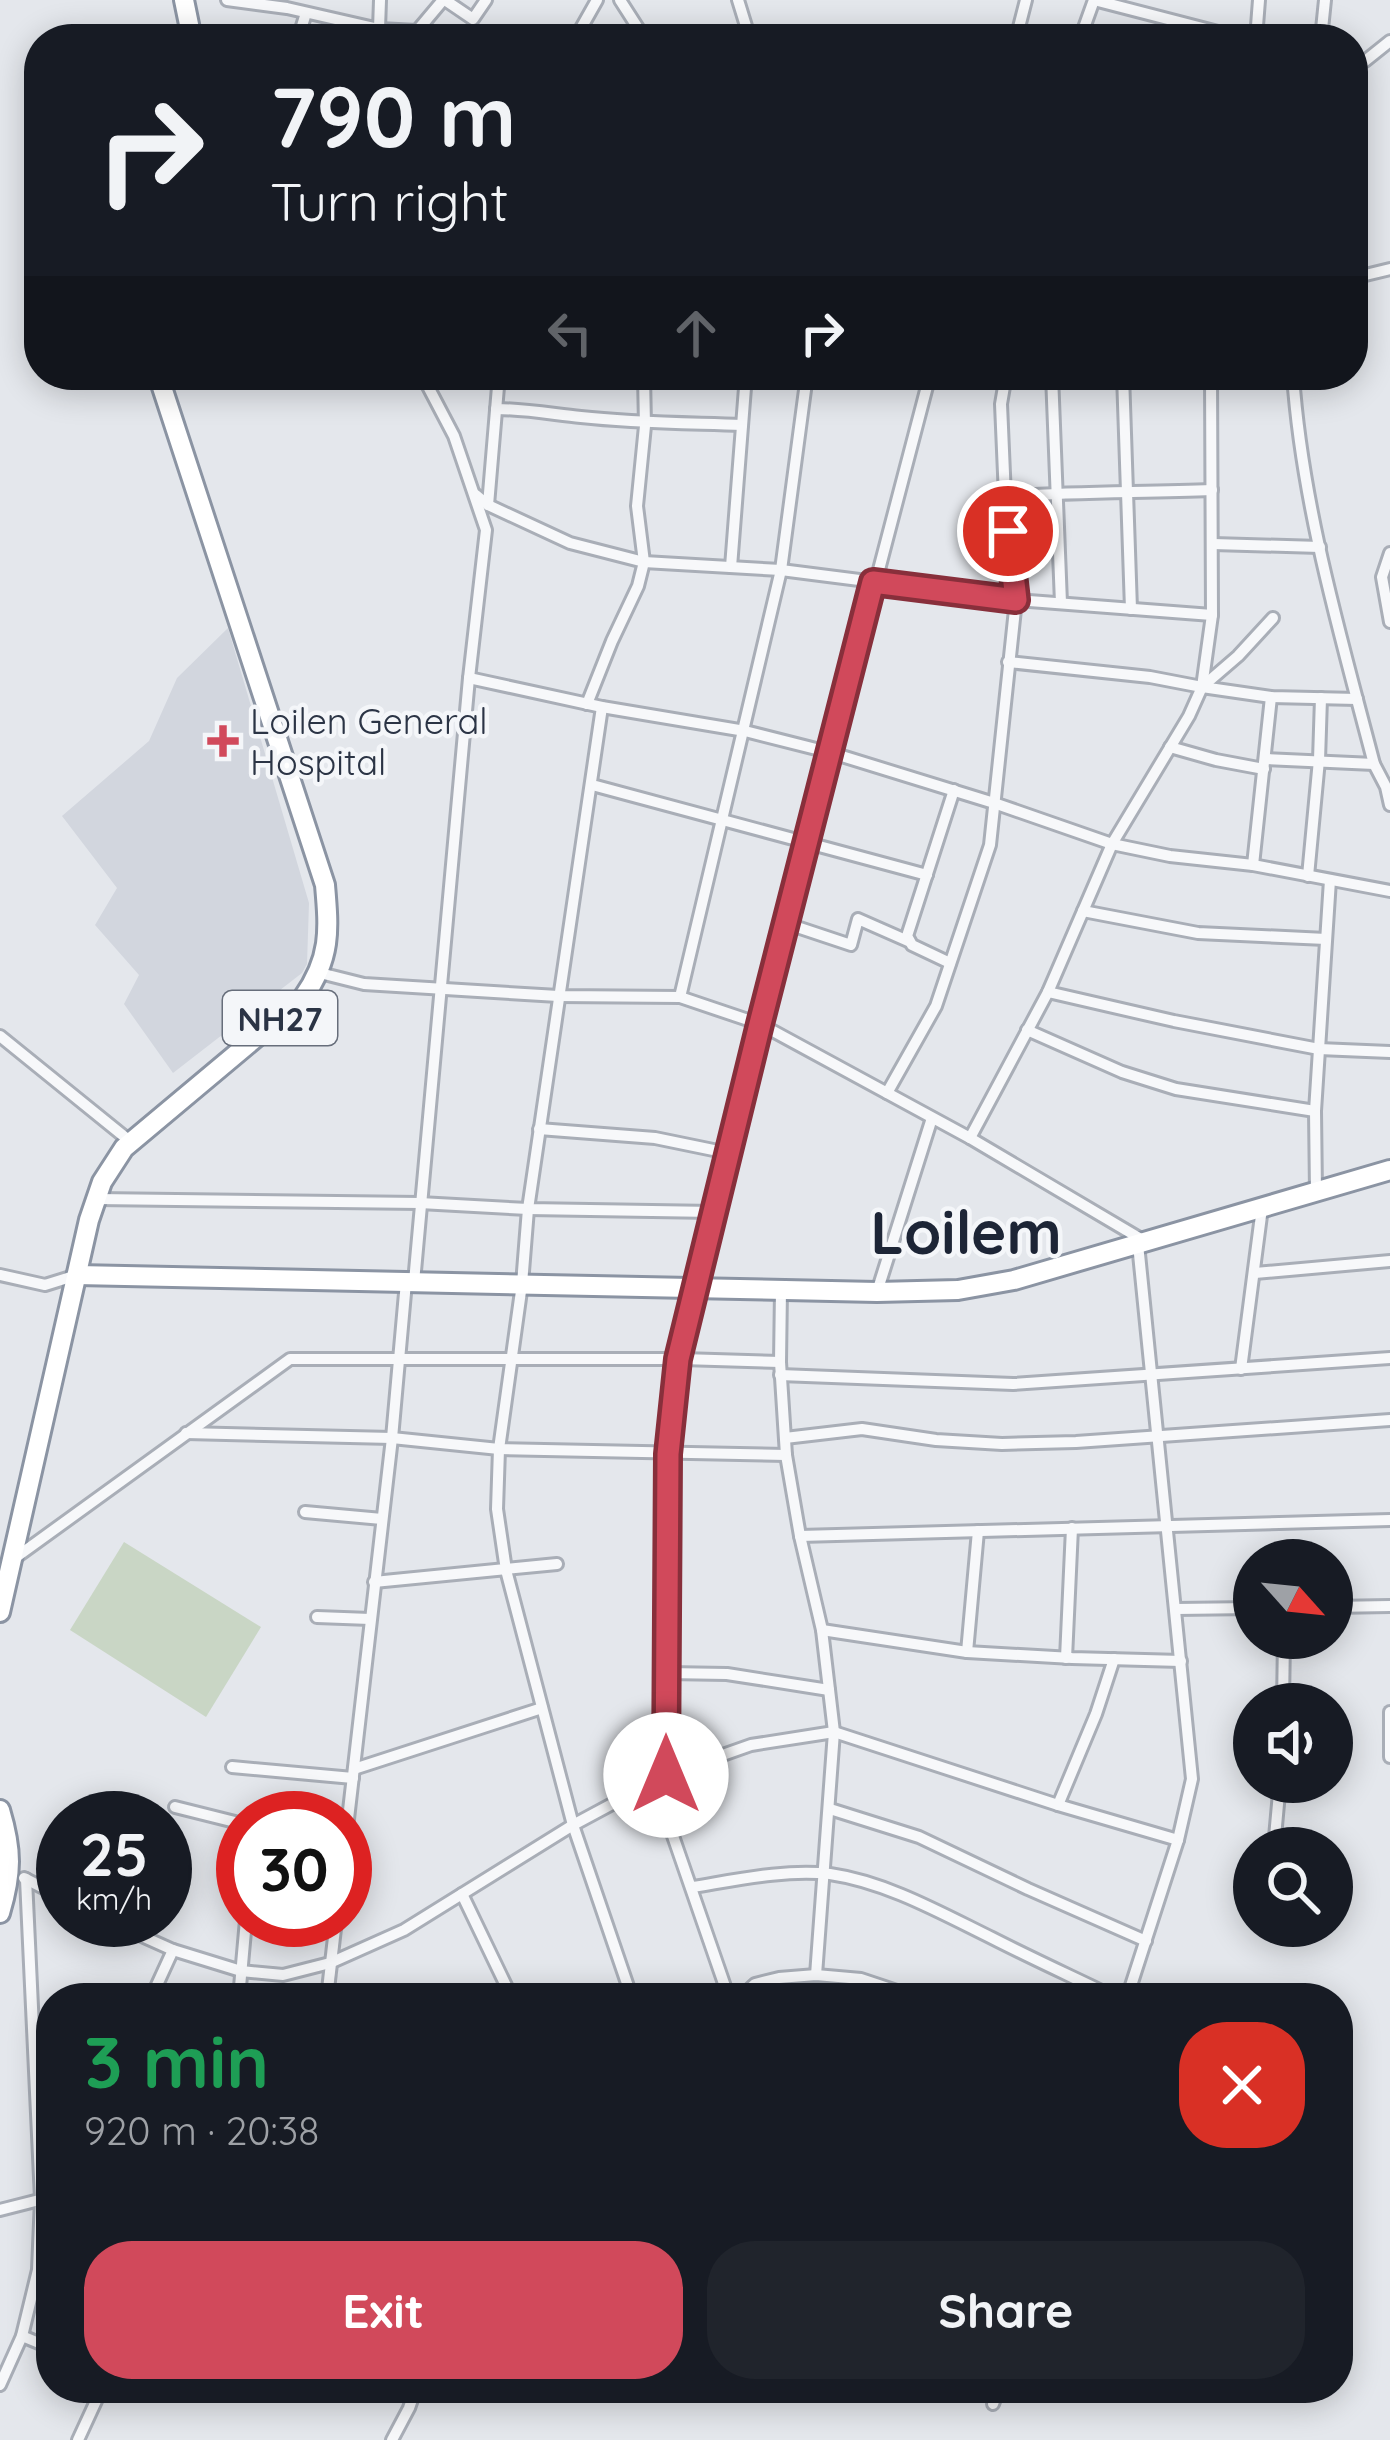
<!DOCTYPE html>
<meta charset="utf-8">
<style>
body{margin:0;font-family:Quicksand,sans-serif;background:#20242c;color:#f1f3f6;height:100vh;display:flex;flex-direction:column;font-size:45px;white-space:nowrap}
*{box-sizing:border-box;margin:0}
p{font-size:39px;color:#9ea1a6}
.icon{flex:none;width:66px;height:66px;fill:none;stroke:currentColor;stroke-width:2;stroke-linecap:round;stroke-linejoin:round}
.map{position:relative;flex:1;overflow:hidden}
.drawer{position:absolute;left:36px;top:1983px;width:1317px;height:420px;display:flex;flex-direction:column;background:#171b24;border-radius:48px;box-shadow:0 6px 30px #0003}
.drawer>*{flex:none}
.guide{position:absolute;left:24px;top:24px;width:1344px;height:366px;border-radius:48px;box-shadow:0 6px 30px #0003;background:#171b24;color:#f1f3f6;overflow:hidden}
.needle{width:78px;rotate:117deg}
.buttons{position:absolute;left:1233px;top:1539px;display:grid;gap:24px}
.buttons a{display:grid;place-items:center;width:120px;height:120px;border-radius:50%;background:#171b24;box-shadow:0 6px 30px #0003;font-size:60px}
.speed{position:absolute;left:36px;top:1791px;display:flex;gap:24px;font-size:60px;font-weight:700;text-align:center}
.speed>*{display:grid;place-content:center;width:156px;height:156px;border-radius:50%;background:#171b24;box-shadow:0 6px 30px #0003;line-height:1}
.speed small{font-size:30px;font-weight:400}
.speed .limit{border:18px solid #d22;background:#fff;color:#111}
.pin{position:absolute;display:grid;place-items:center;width:102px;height:102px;color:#fff;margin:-51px;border:6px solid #fff;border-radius:50%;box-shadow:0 3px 12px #0007}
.me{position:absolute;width:132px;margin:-66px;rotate:0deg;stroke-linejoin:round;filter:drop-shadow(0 0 9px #0008)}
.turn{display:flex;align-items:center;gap:42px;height:252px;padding:0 48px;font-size:54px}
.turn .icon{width:156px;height:156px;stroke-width:2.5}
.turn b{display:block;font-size:84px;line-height:102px}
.lanes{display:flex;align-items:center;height:114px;padding:0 48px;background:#0003;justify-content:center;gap:60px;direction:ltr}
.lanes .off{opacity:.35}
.round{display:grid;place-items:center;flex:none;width:126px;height:126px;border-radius:48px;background:#20242c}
.head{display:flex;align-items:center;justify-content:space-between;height:204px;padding:0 48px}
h1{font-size:72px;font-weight:800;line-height:90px;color:#1e9e55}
.action{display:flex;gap:24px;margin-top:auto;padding:24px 48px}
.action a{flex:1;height:138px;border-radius:48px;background:#d1495b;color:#fff;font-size:48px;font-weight:800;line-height:138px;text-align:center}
.action a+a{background:#20242c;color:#f1f3f6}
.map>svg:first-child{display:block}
</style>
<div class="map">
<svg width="1390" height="2440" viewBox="0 0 1390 2440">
<rect width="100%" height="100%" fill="#e4e7ec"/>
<!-- built -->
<path fill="#d2d6de" d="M228 628 309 903 307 964 302 973 173 1073 124 1004 139 975 95 925 117 888 62 816 149 741 177 678Z"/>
<!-- green -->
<path fill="#c9d6c5" d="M124 1542 261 1627 206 1717 70 1630Z"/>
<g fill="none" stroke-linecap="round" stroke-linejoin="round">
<!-- minor casing -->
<g stroke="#a9aeb7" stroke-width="16">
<g id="minor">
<path d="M227 0 287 8 379 29 380 0"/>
<path d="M445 0 473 19 486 0"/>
<path d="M620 0 645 39"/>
<path d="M738 0 750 39"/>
<path d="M1094 0 1245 39"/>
<path d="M417 31 443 0"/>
<path d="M298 39 306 13"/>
<path d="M377 39 379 29 417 31 425 39"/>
<path d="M575 39 597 0"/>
<path d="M1016 39 1026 0"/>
<path d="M1080 39 1094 0"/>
<path d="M1256 39 1259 0"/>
<path d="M1321 39 1325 0"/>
<path d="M1353 63 1365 61 1390 41"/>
<path d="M1353 278 1390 269"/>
<path d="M1052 375 1061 603"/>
<path d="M1123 375 1131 609"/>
<path d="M1293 375C1302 506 1341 637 1374 764L1386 787 1390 805"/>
<path d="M496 409C525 409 552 414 581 417 634 423 688 423 742 425"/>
<path d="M476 495 488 505 570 543 644 562 781 570 1016 600 1212 615"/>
<path d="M1005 497C1074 491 1143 493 1212 490"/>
<path d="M488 505 499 375"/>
<path d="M1213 544 1320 547"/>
<path d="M1390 553 1382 577 1390 622"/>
<path d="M731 567 746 375"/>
<path d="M1273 618 1238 656 1202 687 1271 697 1357 699"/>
<path d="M1008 662 1150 677 1202 687"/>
<path d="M469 678 602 707 745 731 832 753 994 803 1112 844 1170 856 1253 865 1390 891"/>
<path d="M587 704 612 641 638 586 644 562 637 506 645 426 644 375"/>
<path d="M602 707 528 1209 522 1284 499 1449 497 1509 506 1570 573 1825 632 1998"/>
<path d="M1170 747 1216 760 1264 769"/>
<path d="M1265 759 1374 764"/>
<path d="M596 786 927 875"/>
<path d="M1253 865 1271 697"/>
<path d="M1308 876 1319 760 1321 698"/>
<path d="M1083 911 1198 933 1326 939"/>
<path d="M788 924 851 945 858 919 908 941"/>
<path d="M950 963 912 945 907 936 954 790"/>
<path d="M320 973 364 984 558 996 680 997 760 1024 970 1138 1146 1242"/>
<path d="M1048 992 1174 1021 1319 1049 1390 1052"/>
<path d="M680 997 781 570 807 375"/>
<path d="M1027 1030 1122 1072 1176 1089 1315 1111"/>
<path d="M0 1036 131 1142"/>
<path d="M887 1093 936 1006 990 845 1016 600 1005 497 1001 404 1006 375"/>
<path d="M539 1129 655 1138 728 1153"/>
<path d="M970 1138 1048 992 1112 844 1189 716 1202 687 1212 615 1211 375"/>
<path d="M1316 1192 1315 1111 1330 880"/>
<path d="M96 1199 420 1203 528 1209 714 1212"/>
<path d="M1255 1273 1390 1261"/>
<path d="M0 1275 45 1285 77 1275"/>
<path d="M414 1282 469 678 486 530 454 436 422 375"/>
<path d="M781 1290 780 1362 786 1455 800 1536 822 1630 834 1732 816 1975"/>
<path d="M877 1292 932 1118"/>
<path d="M1241 1369 1262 1208"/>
<path d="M780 1375 1013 1384 1390 1358"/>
<path d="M186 1433 392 1438 499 1449 786 1455"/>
<path d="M785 1438 862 1429 936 1440 1002 1444 1076 1442 1390 1420"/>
<path d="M305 1512 382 1519"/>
<path d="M800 1536 1390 1520"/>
<path d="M15 1558 290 1359H682L780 1362"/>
<path d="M374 1582 557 1564"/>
<path d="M1332 1607 1390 1606"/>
<path d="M1176 1609 1254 1608"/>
<path d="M317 1617 370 1619"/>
<path d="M822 1630 967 1652 1072 1658 1181 1661"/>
<path d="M967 1652 978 1531"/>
<path d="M1066 1658 1072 1528"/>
<path d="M667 1673 727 1674 829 1690"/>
<path d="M1283 1704 1284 1638"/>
<path d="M1390 1712V1757"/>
<path d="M232 1767 353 1778"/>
<path d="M354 1769 542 1708"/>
<path d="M666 1775 667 1454 678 1359 760 1024 930 375"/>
<path d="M654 1781 729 1998"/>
<path d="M1058 1805 1096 1714 1114 1659"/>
<path d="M175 1807 243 1824"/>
<path d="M830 1809 919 1837 1028 1889 1146 1941"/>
<path d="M345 1845 392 1438 406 1282"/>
<path d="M1274 1848 1280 1782"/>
<path d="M24 1878 63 1898"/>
<path d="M693 1887C736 1880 785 1869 830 1874 886 1882 941 1913 992 1938 1033 1959 1075 1978 1116 1998"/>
<path d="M462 1894 512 1998"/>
<path d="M106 1920 173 1950 241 1971 283 1975 330 1963 404 1930 573 1825 666 1775 751 1745 834 1732 1058 1805 1178 1840"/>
<path d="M151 1998 173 1950"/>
<path d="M239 1998 246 1920"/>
<path d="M327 1998 336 1920"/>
<path d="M740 1998 755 1984 779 1978 816 1975 861 1979 918 1998"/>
<path d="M1127 1998 1178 1840 1192 1779 1138 1244"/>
<path d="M0 2210 51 2197"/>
<path d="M22 2336 51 2348"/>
<path d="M0 2385 22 2336 38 2270 41 2199 26 1879"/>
<path d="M993 2404 999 2388"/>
<path d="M78 2440 102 2388"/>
<path d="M392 2440 409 2408 416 2388"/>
</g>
</g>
<!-- trunk casing -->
<g stroke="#8b94a3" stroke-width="24">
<g id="trunk">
<path d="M184 0 192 39"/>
<path d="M77 1275 877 1292 958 1290 1014 1280 1390 1170"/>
<path d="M0 1612 89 1220 102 1182 124 1148 303 998C331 958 329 931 325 885L158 375"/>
<path d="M0 1810C12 1850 12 1873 0 1913"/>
</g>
</g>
<!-- minor -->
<use href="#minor" stroke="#f7f8fa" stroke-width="10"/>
<!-- trunk -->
<use href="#trunk" stroke="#fff" stroke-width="18"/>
</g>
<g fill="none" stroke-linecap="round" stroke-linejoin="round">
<!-- route casing -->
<g stroke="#882f3b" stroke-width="30">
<path id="route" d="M666 1775 668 1454 678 1359 760 1024 873 582 1016 600 1008 531"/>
</g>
<!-- route -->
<use href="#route" stroke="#d1495b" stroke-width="21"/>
</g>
<!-- markers -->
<path fill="#d1495b" stroke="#f4f6f9" stroke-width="4.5" d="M217 723h12v12h12v12h-12v12h-12v-12h-12v-12h12z"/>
<g text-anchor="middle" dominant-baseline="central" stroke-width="9" stroke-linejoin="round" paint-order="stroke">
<!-- shield labels -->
<rect fill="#f4f6f9" stroke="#676e7b" stroke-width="3" x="223" y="991" width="114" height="54" rx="9"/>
<g font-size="33" font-weight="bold" fill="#2b3445">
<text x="280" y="1018">NH27</text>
</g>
<!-- poi labels -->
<g font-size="36" fill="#2b3445" stroke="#f4f6f9" text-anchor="start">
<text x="250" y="720">Loilen General<tspan x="250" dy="41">Hospital</tspan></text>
</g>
<!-- town labels -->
<g font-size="60" font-weight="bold" fill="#1d2536" stroke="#f4f6f9">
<text x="966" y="1231">Loilem</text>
</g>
</g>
</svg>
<div class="buttons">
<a><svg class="needle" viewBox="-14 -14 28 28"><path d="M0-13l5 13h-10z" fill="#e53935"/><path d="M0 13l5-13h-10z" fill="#9ea1a6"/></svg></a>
<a><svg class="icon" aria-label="sound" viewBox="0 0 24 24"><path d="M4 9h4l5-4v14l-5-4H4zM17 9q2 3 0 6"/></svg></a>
<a><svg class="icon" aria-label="search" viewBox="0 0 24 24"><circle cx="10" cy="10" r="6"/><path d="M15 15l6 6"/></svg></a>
</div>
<div class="speed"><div>25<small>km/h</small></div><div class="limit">30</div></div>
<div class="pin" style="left:1008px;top:531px;background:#d93025"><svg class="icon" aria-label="arrive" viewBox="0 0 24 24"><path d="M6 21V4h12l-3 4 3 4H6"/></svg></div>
<svg class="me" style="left:666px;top:1775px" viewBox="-20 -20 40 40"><circle r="19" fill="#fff"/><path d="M0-13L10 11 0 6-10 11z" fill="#d1495b"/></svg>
<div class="guide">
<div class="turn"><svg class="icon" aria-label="right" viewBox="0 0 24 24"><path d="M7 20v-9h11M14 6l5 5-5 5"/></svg><div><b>790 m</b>Turn right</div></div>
<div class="lanes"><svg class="icon off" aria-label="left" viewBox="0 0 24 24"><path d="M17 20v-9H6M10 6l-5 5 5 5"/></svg><svg class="icon off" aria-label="ahead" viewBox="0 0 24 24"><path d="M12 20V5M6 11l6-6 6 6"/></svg><svg class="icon" aria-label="right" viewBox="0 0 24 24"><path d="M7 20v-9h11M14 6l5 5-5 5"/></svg></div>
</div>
<section class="drawer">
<div class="head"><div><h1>3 min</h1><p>920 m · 20:38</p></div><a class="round" style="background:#d93025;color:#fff"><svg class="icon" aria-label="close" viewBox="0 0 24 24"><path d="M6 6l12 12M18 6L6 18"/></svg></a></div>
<div class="action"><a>Exit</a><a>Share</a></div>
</section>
</div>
